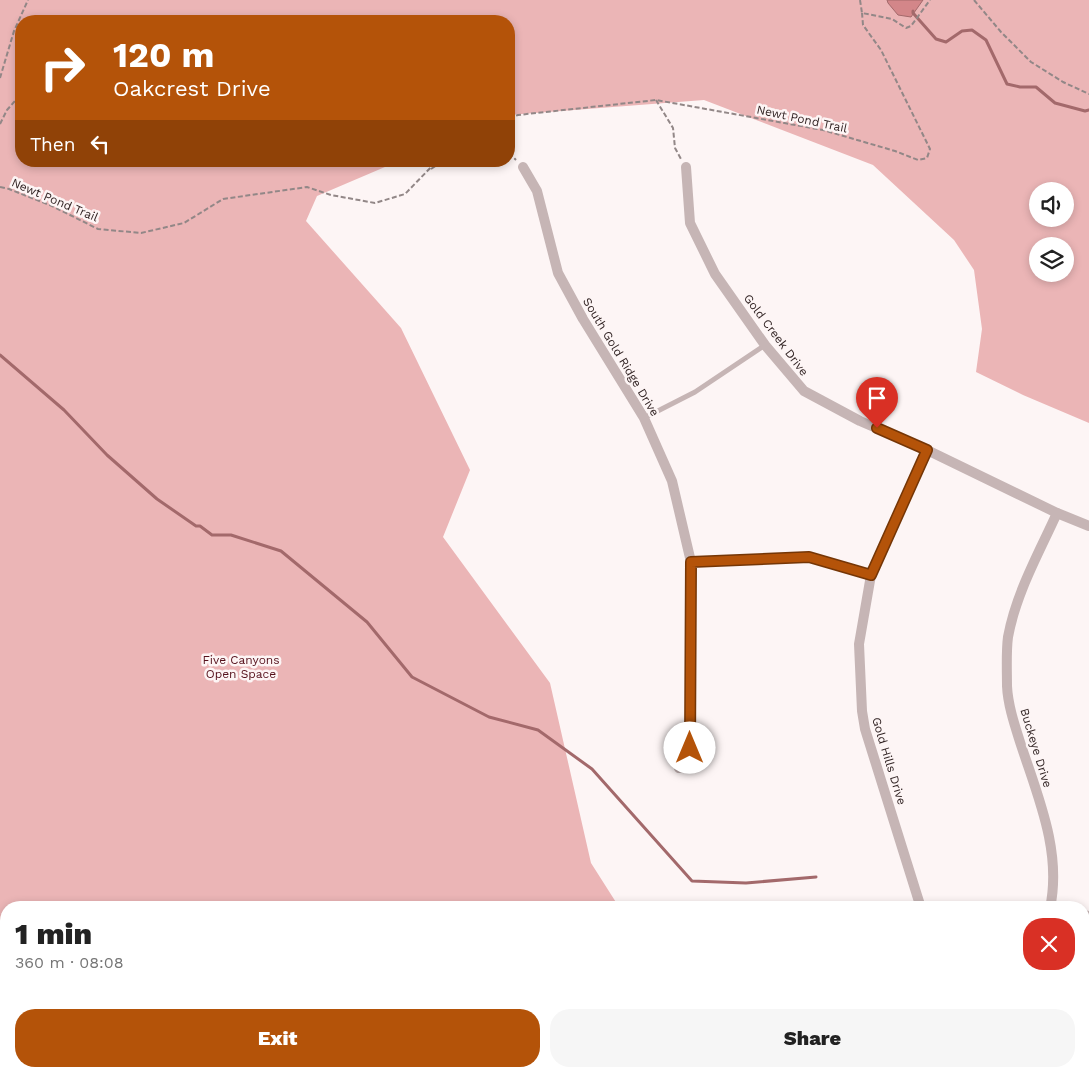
<!DOCTYPE html>
<meta charset="utf-8">
<style>
body{margin:0;font-family:"Work Sans",sans-serif;background:#f6f6f6;color:#222;height:100vh;display:flex;flex-direction:column;font-size:19px;white-space:nowrap}
*{box-sizing:border-box;margin:0}
p{font-size:16px;color:#767676}
.icon{flex:none;width:28px;height:28px;fill:none;stroke:currentColor;stroke-width:2;stroke-linecap:round;stroke-linejoin:round}
.map{position:relative;flex:1;overflow:hidden}
.sheet{position:absolute;left:0px;top:901px;width:1090px;height:176px;display:flex;flex-direction:column;background:#fff;border-radius:20px 20px 0 0;box-shadow:0 2px 8px #0003}
.sheet>*{flex:none}
.banner{position:absolute;left:15px;top:15px;width:500px;height:152px;border-radius:20px;box-shadow:0 2px 8px #0003;background:#b45309;color:#fff;overflow:hidden}
.fabs{position:absolute;left:1029px;top:182px;display:grid;gap:10px}
.fabs a{display:grid;place-items:center;width:45px;height:45px;border-radius:50%;background:#fff;box-shadow:0 2px 8px #0003;font-size:25px}
.pin{position:absolute;display:grid;place-items:center;width:42px;height:42px;color:#fff;margin:-51px -21px;border-radius:50% 50% 50% 0;rotate:-45deg;box-shadow:0 0 5px #0007}
.pin .icon{rotate:45deg}
.me{position:absolute;width:55px;margin:-28px;rotate:0deg;stroke-linejoin:round;filter:drop-shadow(0 0 4px #0008)}
.turn{display:flex;align-items:center;gap:18px;height:105px;padding:0 15px;font-size:22px}
.turn .icon{width:65px;height:65px;stroke-width:2.5}
.turn b{display:block;font-size:35px;line-height:42px}
.then{display:flex;align-items:center;height:48px;padding:0 15px;background:#0003;gap:10px;font-size:19px}
.round{display:grid;place-items:center;flex:none;width:52px;height:52px;border-radius:20px;background:#f6f6f6}
.summary{display:flex;align-items:center;justify-content:space-between;height:85px;padding:0 15px}
h1{font-size:30px;font-weight:800;line-height:38px}
.action{display:flex;gap:10px;margin-top:auto;padding:10px 15px}
.action a{flex:1;height:58px;border-radius:20px;background:#b45309;color:#fff;font-size:20px;font-weight:800;line-height:58px;text-align:center}
.action a+a{background:#f6f6f6;color:#222}
.map>svg:first-child{display:block}
</style>
<div class="map">
<svg width="1089" height="1077" viewBox="0 0 1089 1077">
<rect width="100%" height="100%" fill="#fdf5f5"/>
<!-- green -->
<path fill="#ebb5b6" fill-rule="evenodd" d="M0 0H1089V423L1023 395 976 372 982 329 974 270 954 240 873 165 704 100 509 115V21H21V161H399L317 196 306 221 401 328 470 470 443 537 550 683 591 863 619 907 6 908V1071H717L709 1077H0ZM1038 191H1065V219H1038ZM1038 246H1065V274H1038Z"/>
<!-- water -->
<path fill="#d38689" stroke="#a3696b" d="M887 0H923L911 17 898 15 888 3Z"/>
<g fill="none" stroke-linecap="round" stroke-linejoin="round">
<!-- stream -->
<g stroke="#a3696b" stroke-width="3">
<path d="M913 11V13L936 39 946 42 962 31 972 30 986 40 1007 84 1020 87H1036L1055 103 1085 111 1089 110"/>
<path d="M0 355 64 410 107 455 157 499 196 526H200L212 535H231L281 551 367 622 412 677 489 717 538 730 592 769 692 881 746 883 816 877"/>
</g>
<!-- path -->
<g stroke="#928787" stroke-width="2" stroke-dasharray="5 2.5" stroke-linecap="butt">
<path d="M860 0 862 13 892 19 906 28 911 26 930 0"/>
<path d="M974 0 1001 32 1031 62 1063 82 1089 94"/>
<path d="M0 78 14 31 28 0"/>
<path d="M656 100 673 128 675 148 681 159"/>
<path d="M509 118 518 115 656 100 823 130 895 151 918 160 927 158 930 149 881 50 863 25 862 13"/>
<path d="M0 124 7 110 21 94"/>
<path d="M509 153 516 160"/>
<path d="M431 169 443 161"/>
<path d="M0 187 9 189 52 206 98 229 141 233 184 223 223 199 307 187 331 195 375 203 405 194 437 161"/>
<path d="M0 946 6 951"/>
<path d="M65 1077 67 1071"/>
</g>
<!-- service -->
<g stroke="#c6b5b5" stroke-width="5">
<path d="M644 418 695 392 765 345"/>
<path d="M754 1077 755 1071"/>
</g>
<!-- minor -->
<g stroke="#c6b5b5" stroke-width="10">
<path d="M523 167 537 191 558 273 583 319 644 418 672 481 691 562 690 748 679 768"/>
<path d="M686 167 690 223 715 274 765 345 804 391 860 421 927 450 1057 513 1089 526"/>
<path d="M691 562 809 557 871 575"/>
<path d="M921 908 865 729 862 711 859 644 871 575 927 450"/>
<path d="M1050 908C1062 852 1038 797 1021 745 1015 726 1008 706 1007 686 1007 671 1006 652 1008 637 1016 593 1039 553 1057 513"/>
<path d="M1084 915 1089 916"/>
<path d="M888 1071 892 1077"/>
<path d="M1080 1071 1083 1077"/>
</g>
</g>
<g fill="none" stroke-linecap="round" stroke-linejoin="round">
<!-- route casing -->
<g stroke="#753606" stroke-width="12">
<path id="route" d="M690 748 691 562 809 557 871 575 927 450 877 428"/>
</g>
<!-- route -->
<use href="#route" stroke="#b45309" stroke-width="9"/>
</g>
<g text-anchor="middle" dominant-baseline="central" stroke-width="5" stroke-linejoin="round" paint-order="stroke">
<!-- street labels -->
<g font-size="12" fill="#332525" stroke="#fdf5f5">
<text transform="translate(802 119) rotate(12)">Newt Pond Trail</text>
<text transform="translate(55 200) rotate(23)">Newt Pond Trail</text>
<text transform="translate(776 335) rotate(53)">Gold Creek Drive</text>
<text transform="translate(621 357) rotate(59)">South Gold Ridge Drive</text>
<text transform="translate(1036 748) rotate(73)">Buckeye Drive</text>
<text transform="translate(889 761) rotate(73)">Gold Hills Drive</text>
</g>
<!-- park labels -->
<g font-size="12" fill="#55101b" stroke="#fdf5f5">
<text x="241" y="660">Five Canyons<tspan x="241" dy="14">Open Space</tspan></text>
</g>
</g>
</svg>
<div class="fabs">
<a><svg class="icon" aria-label="sound" viewBox="0 0 24 24"><path d="M4 9h4l5-4v14l-5-4H4zM17 9q2 3 0 6"/></svg></a>
<a><svg class="icon" aria-label="layers" viewBox="0 0 24 24"><path d="M12 4l9 5-9 5-9-5zM3 14l9 5 9-5"/></svg></a>
</div>
<div class="pin" style="left:877px;top:428px;background:#d93025"><svg class="icon" aria-label="arrive" viewBox="0 0 24 24"><path d="M6 21V4h12l-3 4 3 4H6"/></svg></div>
<svg class="me" style="left:690px;top:748px" viewBox="-20 -20 40 40"><circle r="19" fill="#fff"/><path d="M0-13L10 11 0 6-10 11z" fill="#b45309"/></svg>
<div class="banner">
<div class="turn"><svg class="icon" aria-label="right" viewBox="0 0 24 24"><path d="M7 20v-9h11M14 6l5 5-5 5"/></svg><div><b>120 m</b>Oakcrest Drive</div></div>
<div class="then">Then<svg class="icon" aria-label="left" viewBox="0 0 24 24"><path d="M17 20v-9H6M10 6l-5 5 5 5"/></svg></div>
</div>
<section class="sheet">
<div class="summary"><div><h1>1 min</h1><p>360 m · 08:08</p></div><a class="round" style="background:#d93025;color:#fff"><svg class="icon" aria-label="close" viewBox="0 0 24 24"><path d="M6 6l12 12M18 6L6 18"/></svg></a></div>
<div class="action"><a>Exit</a><a>Share</a></div>
</section>
</div>
